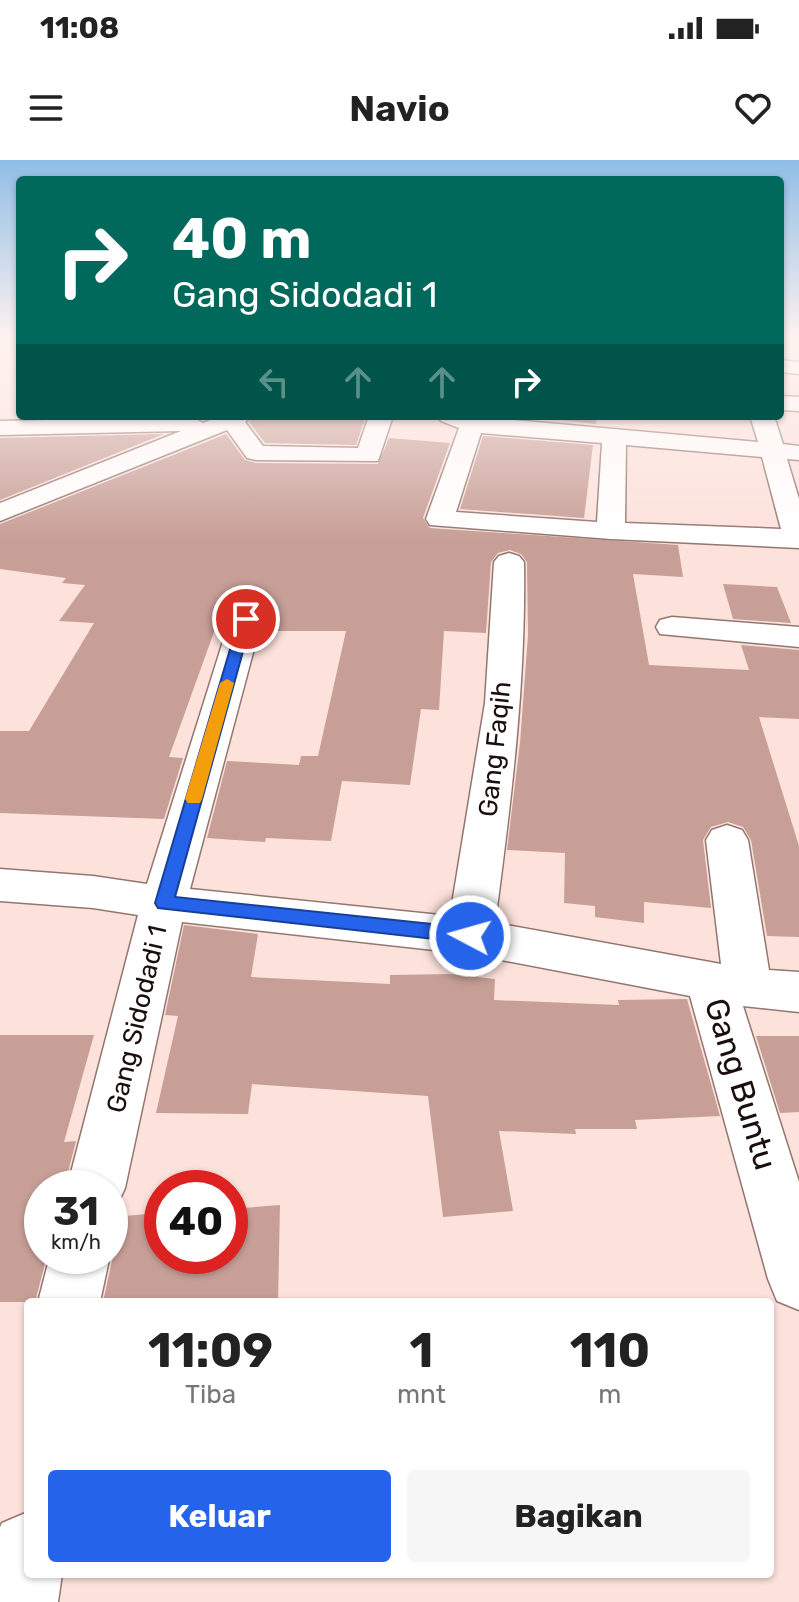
<!DOCTYPE html>
<html lang="id">
<style>
body{margin:0;font-family:Rubik,sans-serif;background:#f6f6f6;color:#222;height:100vh;display:flex;flex-direction:column;font-size:30px;white-space:nowrap}
*{box-sizing:border-box;margin:0}
p{font-size:26px;color:#767676}
.icon{flex:none;width:44px;height:44px;fill:none;stroke:currentColor;stroke-width:2;stroke-linecap:round;stroke-linejoin:round}
.map{position:relative;flex:1;overflow:hidden}
.side{position:absolute;left:24px;top:1138px;width:750px;height:280px;display:flex;flex-direction:column;background:#fff;border-radius:8px;box-shadow:0 2px 6px #0004}
.side>*{flex:none}
.hud{position:absolute;left:16px;top:16px;width:768px;height:244px;border-radius:8px;box-shadow:0 2px 6px #0004;background:#00695c;color:#fff;overflow:hidden}
.speed{position:absolute;left:24px;top:1010px;display:flex;gap:16px;font-size:40px;font-weight:700;text-align:center}
.speed>*{display:grid;place-content:center;width:104px;height:104px;border-radius:50%;background:#fff;box-shadow:0 2px 6px #0004;line-height:1}
.speed small{font-size:20px;font-weight:400}
.speed .limit{border:12px solid #d22;background:#fff;color:#111}
.pin{position:absolute;display:grid;place-items:center;width:68px;height:68px;color:#fff;margin:-34px;border:4px solid #fff;border-radius:50%;box-shadow:0 2px 8px #0007}
.me{position:absolute;width:88px;margin:-44px;rotate:276deg;stroke-linejoin:round;filter:drop-shadow(0 0 6px #0008)}
.turn{display:flex;align-items:center;gap:28px;height:168px;padding:0 24px;font-size:36px}
.turn .icon{width:104px;height:104px;stroke-width:2.5}
.turn b{display:block;font-size:56px;line-height:68px}
.lanes{display:flex;align-items:center;height:76px;padding:0 24px;background:#0003;justify-content:center;gap:40px;direction:ltr}
.lanes .off{opacity:.35}
.eta{display:flex;justify-content:space-evenly;align-items:center;height:136px;text-align:center}
.eta b{font-size:48px;font-weight:700;line-height:56px}
.cta{display:flex;gap:16px;margin-top:auto;padding:16px 24px}
.cta a{flex:1;height:92px;border-radius:8px;background:#2563eb;color:#fff;font-size:32px;font-weight:700;line-height:92px;text-align:center}
.cta a+a{background:#f6f6f6;color:#222}
.status{display:flex;justify-content:space-between;align-items:center;height:56px;padding:0 40px;background:#fff;direction:ltr}
.status svg{height:22px;fill:currentColor}
header{display:flex;justify-content:space-between;align-items:center;height:104px;padding:0 24px;background:#fff;font-size:36px;font-weight:700}
.map>svg:first-child{display:block}
</style>
<div class="status"><b>11:08</b><svg viewBox="0 0 49 12"><path d="M0 12V9h3v3zM5 12V6h3v6zM10 12V3h3v9zM15 12V0h3v12zM26 1h20v11H26zM47 4h2v5h-2z"/></svg></div>
<header><svg class="icon" aria-label="menu" viewBox="0 0 24 24"><path d="M4 6h16M4 12h16M4 18h16"/></svg>Navio<svg class="icon" aria-label="heart" viewBox="0 0 24 24"><path d="M12 20l-8-8c-3-5 5-10 8-4 3-6 11-1 8 4z"/></svg></header>
<div class="map">
<svg width="799" height="1442" viewBox="0 0 799 1442">
<rect width="100%" height="100%" fill="#fde2dc"/>
<!-- building -->
<g fill="#c79f97">
<path d="M255 256H366L356 285 265 283 249 262Z"/>
<path d="M523 256H597L596 264Z"/>
<path d="M164 274 0 340V278Z"/>
<path d="M226 274 245 300 256 303 378 304 389 278 450 283 423 358 430 368 678 385 683 417 633 414 649 505 749 510 741 485 799 490V559L759 557 799 686V777L767 776 751 680 743 667 728 662 711 667 703 680 711 748 644 742V763L595 757V746L564 743 565 693 507 690 520 583 528 475 527 402 521 394 510 390 498 393 491 402 486 473 444 471 439 550 421 549 410 625 342 621 331 681 266 678 265 682 207 678 227 601 299 605 301 596H318L346 471H262L264 457 258 449 247 446 233 450 223 472H214L169 597 183 598 164 659 0 653V571H29L94 463 59 461 85 425 62 423 66 418 0 409V364Z"/>
<path d="M483 276 593 285 584 358 460 349Z"/>
<path d="M723 424 777 427 791 463 733 459Z"/>
<path d="M184 765 258 774 251 817 390 824V815L450 814 495 819 494 840 619 845 618 840 687 839 720 956 635 960 637 969H575L576 974 499 971 513 1051 443 1057 428 936 252 924 248 954 156 953 178 856 165 855Z"/>
<path d="M0 875H94L64 982 76 981 64 1028H42V1096H47L35 1142H0Z"/>
<path d="M756 876H799V952L780 953Z"/>
<path d="M280 1045 278 1142H103L113 1096 110 1092V1057L162 1053V1096H230V1049Z"/>
</g>
<g fill="none" stroke-linecap="round" stroke-linejoin="round">
<!-- minor casing -->
<g stroke="#937670" stroke-width="3">
<g id="minor">
<path d="M780 200 799 202V214L780 212Z"/>
<path d="M780 236 799 237V251L780 250Z"/>
<path d="M220 256H252L245 262 263 286 358 288 369 256H393L378 301 256 300 247 298 227 270 0 361V343L181 271 0 275V261L192 257 203 263Z"/>
<path d="M437 256H470L758 282 750 256H774L783 284 799 286V300L787 299 799 339V388L611 379 430 365 426 359 459 268 441 261ZM481 273 602 283 597 362 456 352ZM626 285 762 297 781 369 625 363Z"/>
<path d="M509 393 519 396 524 402C526 523 511 643 495 763L721 804 706 680 712 670 727 665 742 670 748 680 769 810 799 812V852L743 846 799 1022V1150L777 1141 768 1119 690 836 470 794 182 762 125 1028 116 1047 110 1050V1028H67L138 755 93 748 0 741V709L93 716 147 724 230 459 235 452 246 449 257 452 262 459 190 729 450 756 485 543 494 402 499 396Z"/>
<path d="M672 457 799 467V487L660 474 656 467 660 460Z"/>
<path d="M50 1096 110 1095 100 1142H38Z"/>
<path d="M28 1352V1414H62L58 1442H0V1367L2 1363Z"/>
</g>
</g>
<!-- minor -->
<use href="#minor" fill="#fff" fill-rule="evenodd"/>
</g>
<!-- sky -->
<linearGradient id="sky" x2="0" y2="1"><stop stop-color="#90bee7"/><stop offset="0.47" stop-color="#fef2ef"/><stop offset="1" stop-color="#fef2ef" stop-opacity="0"/></linearGradient>
<rect width="799" height="379" fill="url(#sky)"/>
<!-- route -->
<path fill="#2563eb" stroke="#184099" stroke-width="2" d="M246 455 252 459 175 737 470 768 477 771 479 776 477 781 470 783 158 748 155 743 239 459Z"/>
<!-- slow -->
<path fill="#f59e0b" d="M227 519 234 523 202 639 200 643H188L185 639 220 523Z"/>
<g text-anchor="middle" dominant-baseline="central" stroke-width="6" stroke-linejoin="round" paint-order="stroke">
<!-- street labels -->
<g font-size="26" fill="#1a0f0d" stroke="#fff">
<text transform="translate(495 589) rotate(-84)">Gang Faqih</text>
<text transform="translate(137 859) rotate(-77)">Gang Sidodadi 1</text>
</g>
<!-- near-street labels -->
<g font-size="32" fill="#1a0f0d" stroke="#fff">
<text transform="translate(741 924) rotate(73)">Gang Buntu</text>
</g>
</g>
</svg>
<div class="speed"><div>31<small>km/h</small></div><div class="limit">40</div></div>
<div class="pin" style="left:246px;top:459px;background:#d93025"><svg class="icon" aria-label="arrive" viewBox="0 0 24 24"><path d="M6 21V4h12l-3 4 3 4H6"/></svg></div>
<svg class="me" style="left:470px;top:776px" viewBox="-20 -20 40 40"><circle r="17" fill="#2563eb" stroke="#fff" stroke-width="3"/><path d="M0-11L8 9 0 5-8 9z" fill="#fff"/></svg>
<div class="hud">
<div class="turn"><svg class="icon" aria-label="right" viewBox="0 0 24 24"><path d="M7 20v-9h11M14 6l5 5-5 5"/></svg><div><b>40 m</b>Gang Sidodadi 1</div></div>
<div class="lanes"><svg class="icon off" aria-label="left" viewBox="0 0 24 24"><path d="M17 20v-9H6M10 6l-5 5 5 5"/></svg><svg class="icon off" aria-label="ahead" viewBox="0 0 24 24"><path d="M12 20V5M6 11l6-6 6 6"/></svg><svg class="icon off" aria-label="ahead" viewBox="0 0 24 24"><path d="M12 20V5M6 11l6-6 6 6"/></svg><svg class="icon" aria-label="right" viewBox="0 0 24 24"><path d="M7 20v-9h11M14 6l5 5-5 5"/></svg></div>
</div>
<section class="side">
<div class="eta">
<div><b>11:09</b><p>Tiba</p></div>
<div><b>1</b><p>mnt</p></div>
<div><b>110</b><p>m</p></div>
</div>
<div class="cta"><a>Keluar</a><a>Bagikan</a></div>
</section>
</div>
